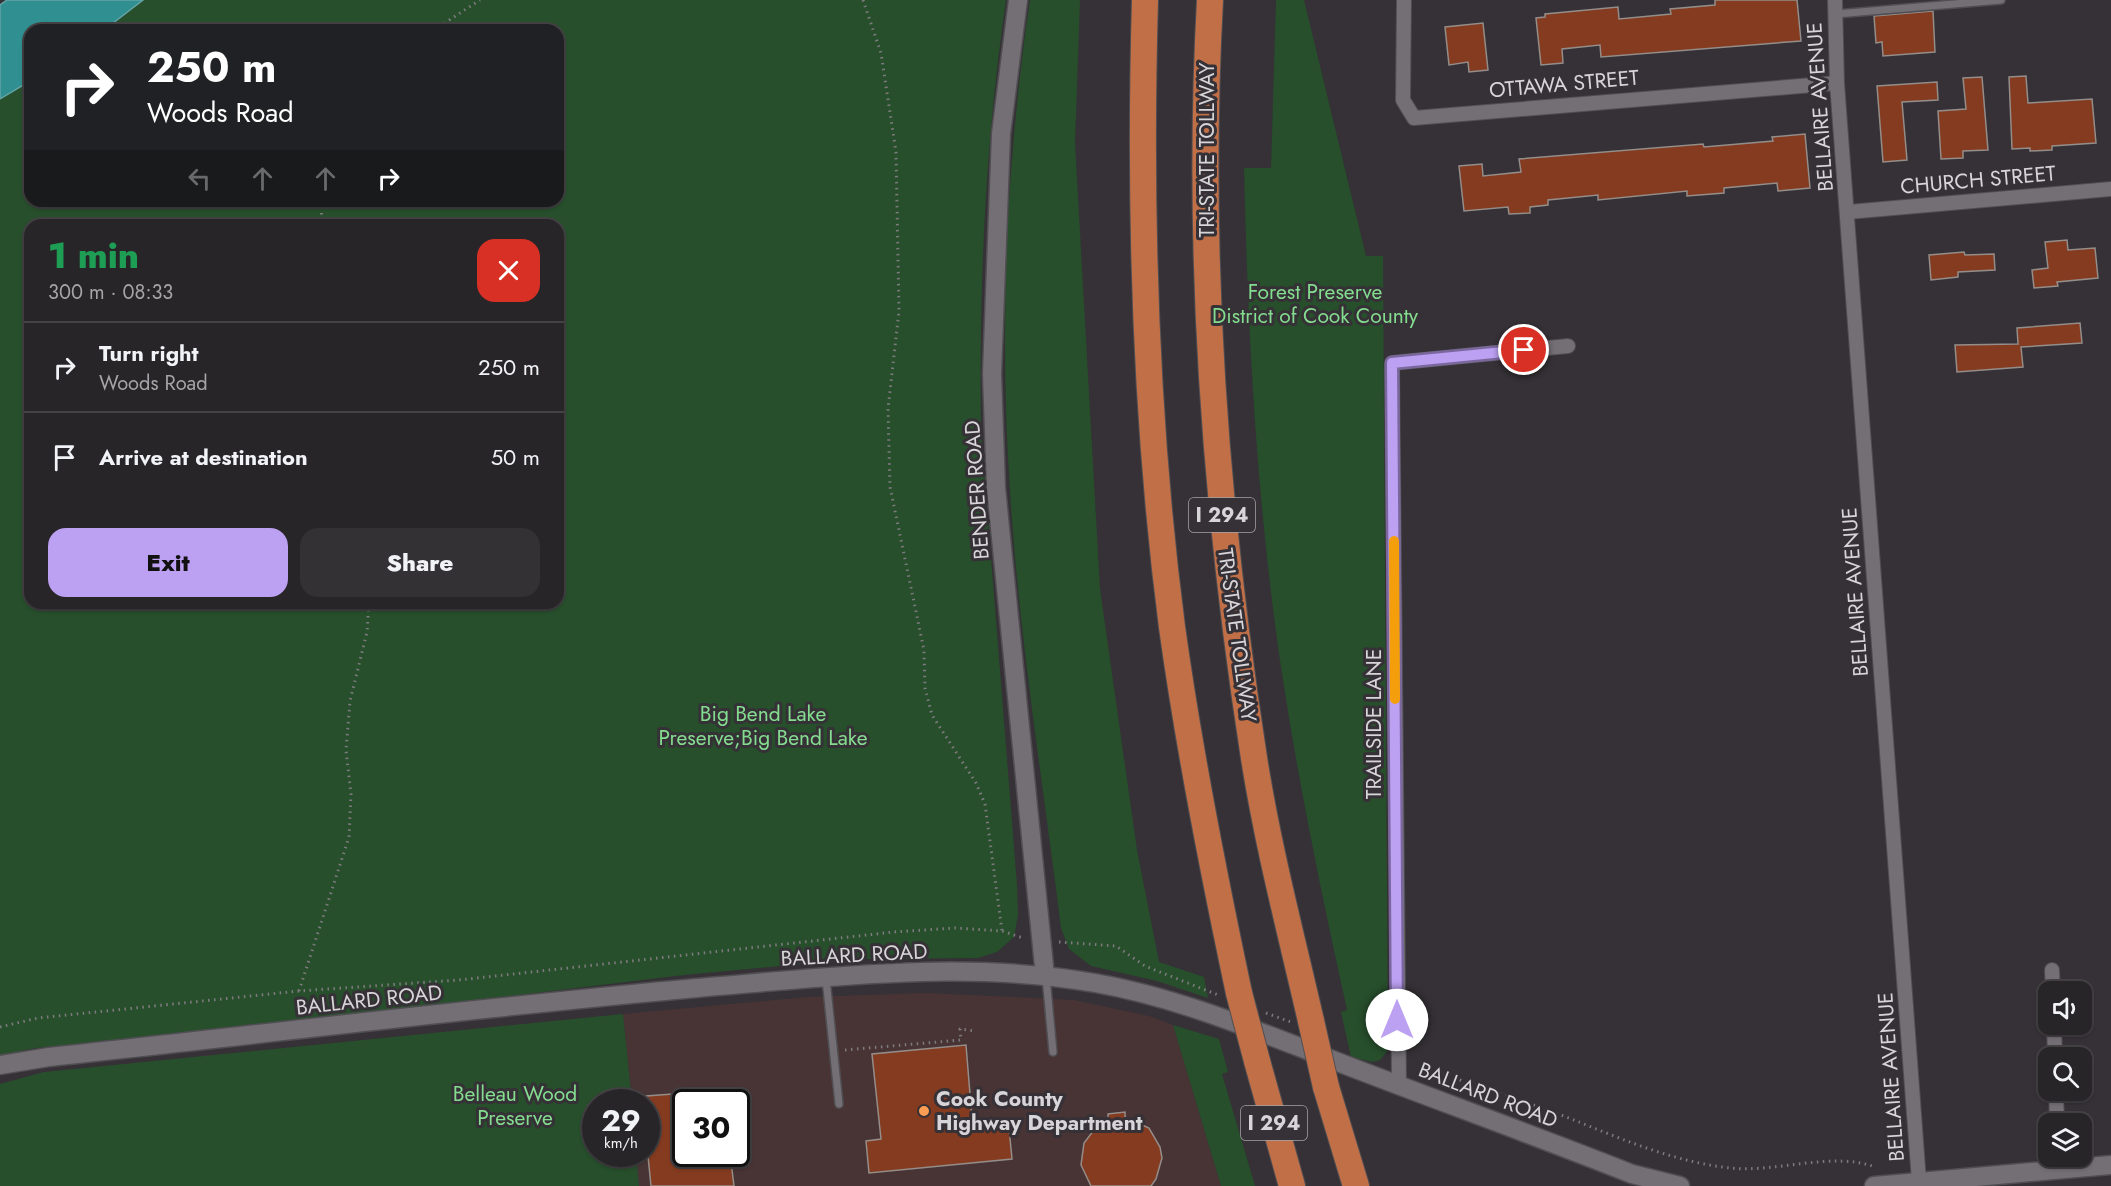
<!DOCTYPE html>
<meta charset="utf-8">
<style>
body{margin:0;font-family:Jost,sans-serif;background:#343134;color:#f1f3f6;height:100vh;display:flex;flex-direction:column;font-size:22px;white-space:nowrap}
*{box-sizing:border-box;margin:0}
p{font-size:20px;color:#a5a5a8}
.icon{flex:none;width:33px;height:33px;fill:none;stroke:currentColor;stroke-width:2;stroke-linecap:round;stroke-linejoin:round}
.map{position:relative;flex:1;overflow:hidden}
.side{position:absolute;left:24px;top:219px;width:540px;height:390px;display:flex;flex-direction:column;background:#282528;border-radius:18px;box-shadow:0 2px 4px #0004,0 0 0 2px #444245}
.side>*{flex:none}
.guide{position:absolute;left:24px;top:24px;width:540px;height:183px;border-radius:18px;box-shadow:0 2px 4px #0004,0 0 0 2px #444245;background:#202124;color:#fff;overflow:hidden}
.fabs{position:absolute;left:2038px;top:981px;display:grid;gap:12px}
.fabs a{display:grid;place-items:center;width:54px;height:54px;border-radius:12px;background:#282528;box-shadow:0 2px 4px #0004,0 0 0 2px #444245;font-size:30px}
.speed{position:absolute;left:582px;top:1089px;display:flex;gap:12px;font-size:30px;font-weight:700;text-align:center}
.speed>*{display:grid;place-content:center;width:78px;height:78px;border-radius:50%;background:#282528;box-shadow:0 2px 4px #0004,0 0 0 2px #444245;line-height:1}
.speed small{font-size:15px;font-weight:400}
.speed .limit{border:3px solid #111;border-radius:9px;background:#fff;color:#111}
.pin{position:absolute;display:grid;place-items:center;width:51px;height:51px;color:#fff;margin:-26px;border:3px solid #fff;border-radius:50%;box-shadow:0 2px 6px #0007}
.me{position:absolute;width:66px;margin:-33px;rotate:0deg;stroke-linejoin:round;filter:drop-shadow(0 0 4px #0008)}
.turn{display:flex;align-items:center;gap:21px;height:126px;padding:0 24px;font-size:27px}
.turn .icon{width:78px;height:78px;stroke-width:2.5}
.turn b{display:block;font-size:42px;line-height:51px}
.lanes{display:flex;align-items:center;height:57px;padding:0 24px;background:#0003;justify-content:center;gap:30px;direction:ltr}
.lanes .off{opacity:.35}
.round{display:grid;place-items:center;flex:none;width:63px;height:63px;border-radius:18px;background:#343134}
.summary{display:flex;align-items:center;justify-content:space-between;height:102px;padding:0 24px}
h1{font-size:36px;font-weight:800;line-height:45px;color:#1e9e55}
.action{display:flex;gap:12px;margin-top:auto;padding:12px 24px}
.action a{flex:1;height:69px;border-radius:18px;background:#bca0f2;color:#111;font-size:24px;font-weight:800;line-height:69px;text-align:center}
.action a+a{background:#343134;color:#f1f3f6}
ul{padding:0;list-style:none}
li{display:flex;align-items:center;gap:18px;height:90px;padding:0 24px;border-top:2px solid #444245}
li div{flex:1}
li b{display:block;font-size:22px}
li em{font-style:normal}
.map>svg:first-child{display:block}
</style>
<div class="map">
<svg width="2111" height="1186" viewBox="0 0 2111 1186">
<rect width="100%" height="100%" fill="#353136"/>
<!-- industrial -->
<path fill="#493435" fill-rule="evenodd" d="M925 993 1074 1000 1149 1016 1173 1025 1221 1186H639L636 1154H646V1102H632L623 1014 808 997ZM686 1102H736V1154H686Z"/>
<!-- green -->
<g fill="#274f2c" fill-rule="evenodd">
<path d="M143 0H1006C985 144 979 287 981 432L1017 885 1018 915 1014 937 997 952 978 958 857 959 684 975 337 1017 36 1048 0 1055V99L30 81V201H558V30H104ZM30 225H558V603H30Z"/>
<path d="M1030 0H1080L1075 143 1100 589 1137 850 1159 962 1204 977 1208 998 1157 981 1091 966 1069 949 1061 928C1043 783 1019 637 1010 491 999 327 1006 162 1030 0Z"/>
<path d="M1276 0H1304L1366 256H1383L1388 1050 1380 1060 1372 1062 1351 1057 1341 1012 1347 1010C1323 901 1300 791 1283 680 1257 511 1248 339 1244 168H1271Z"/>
<path d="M623 1014 632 1102H596V1154H636L639 1186H0V1084L44 1072Z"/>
<path d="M1173 1025 1219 1039 1228 1072 1222 1074 1255 1186H1221Z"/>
</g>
<!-- water -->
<path fill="#308f90" stroke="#62a4a6" stroke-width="1.5" d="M7 0H143L104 30H30V81L0 99V5Z"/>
<!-- building -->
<g fill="#843b1f" stroke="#948d8a" stroke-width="1.5">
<path d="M1715 0H1797L1801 41 1601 57 1600 45 1562 49 1563 63 1541 65 1536 18 1545 17V14L1618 7 1619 19 1671 14 1670 9 1715 5Z"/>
<path d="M1933 11 1935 52 1883 56 1882 42 1876 43 1874 16Z"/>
<path d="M1483 23 1488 70 1469 72 1468 62 1449 65 1445 27Z"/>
<path d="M2026 76 2028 103 2092 99 2096 143 2052 146V150L2030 151V148L2012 149 2009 77Z"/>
<path d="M1982 77 1988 150 1963 151V158L1941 159 1938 111 1966 109 1963 78Z"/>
<path d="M1937 82 1938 100 1902 102 1907 160 1883 162 1877 86Z"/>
<path d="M1805 134 1810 188 1778 191 1777 183 1724 188V193L1687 196V191L1598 200V195L1548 200V205L1530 207V213L1509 214 1508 207 1464 211 1459 166 1482 164 1483 176 1521 172 1519 159 1703 144 1704 147 1773 141 1772 137Z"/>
<path d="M2067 240 2068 250 2095 248 2098 278 2057 282 2058 286 2034 288 2032 270 2048 268 2045 242Z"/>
<path d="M1964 252 1965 255 1994 254 1995 270 1958 272V277L1931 280 1929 255Z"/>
<path d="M2080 323 2082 343 2021 347 2023 367 1957 372 1955 345 2018 344 2017 328Z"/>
<path d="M966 1045 973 1131 1009 1128 1012 1159 869 1173 866 1141 881 1139 872 1054Z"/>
<path d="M686 1093V1154H730L734 1186H651L646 1136V1096Z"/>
<path d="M1125 1112V1117L1149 1128 1160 1147 1162 1158 1156 1179 1151 1186H1091L1081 1165 1084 1143 1097 1126 1108 1120V1114Z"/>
</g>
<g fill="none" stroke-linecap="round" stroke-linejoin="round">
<!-- service casing -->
<g stroke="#504e52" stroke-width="10">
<g id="service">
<path d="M1836 14 2001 0"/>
<path d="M1046 977 1053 1052"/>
<path d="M826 979 839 1104"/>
</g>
</g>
<!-- minor casing -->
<g stroke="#504e52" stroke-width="16">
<g id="minor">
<path d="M1404 0 1403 100 1414 118 1837 83"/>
<path d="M1835 0 1837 83 1919 1181"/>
<path d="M1848 212 2111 189"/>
<path d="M2052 970 2053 992"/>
<path d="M2054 1024 2055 1058"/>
<path d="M1399 1085 1392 363 1568 346"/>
<path d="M2056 1090 2057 1124"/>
</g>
</g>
<!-- tertiary casing -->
<g stroke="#504e52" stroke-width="21">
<g id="tertiary">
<path d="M1018 0 1001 134 992 374 996 488 1045 976"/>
<path d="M0 1065 49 1057C265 1034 481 1007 697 988 829 977 964 960 1095 983 1181 998 1262 1033 1343 1064 1439 1101 1536 1136 1632 1174L1680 1186"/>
<path d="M1874 1186 2111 1165"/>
</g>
</g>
<!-- motorway casing -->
<g stroke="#504e52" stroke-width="28">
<g id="motorway">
<path d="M1145 0C1139 209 1145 420 1172 627 1189 750 1213 871 1239 993"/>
<path d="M1210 0C1196 253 1215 508 1254 758 1268 847 1291 934 1311 1021"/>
<path d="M1257 1061 1292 1186"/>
<path d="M1326 1087 1356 1186"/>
</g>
</g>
<!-- path -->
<g stroke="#7e7b7f" stroke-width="3" stroke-dasharray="1.5 4.5" stroke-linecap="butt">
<path d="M863 0 881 53 896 152 899 311 888 409 890 487 924 650 925 688 932 715 976 783 985 804 1002 931"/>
<path d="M434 30 480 0"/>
<path d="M321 201 322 225"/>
<path d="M1059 942 1116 946 1145 966 1218 995"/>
<path d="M299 991 349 837 351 794 346 750 350 701 367 632 369 603"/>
<path d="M1266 1013 1291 1022"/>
<path d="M0 1027 38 1018 299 991 459 980 894 932 955 928 1002 931 1023 938"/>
<path d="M845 1050 961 1040 960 1029 975 1031"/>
<path d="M1425 1075 1439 1073C1478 1086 1517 1099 1556 1113 1613 1135 1668 1161 1730 1168 1776 1173 1833 1151 1875 1167"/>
</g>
<!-- service -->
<use href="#service" stroke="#736f75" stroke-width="7"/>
<!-- minor -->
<use href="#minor" stroke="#736f75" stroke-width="14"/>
<!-- tertiary -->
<use href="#tertiary" stroke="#736f75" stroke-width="18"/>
<!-- motorway -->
<use href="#motorway" stroke="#c16f47" stroke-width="26"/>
<!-- motorway-bridge casing -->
<g stroke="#504e52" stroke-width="28" stroke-linecap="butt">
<g id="motorway-bridge">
<path d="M1239 993 1257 1061"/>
<path d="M1311 1021 1326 1087"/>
</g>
</g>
<!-- motorway-bridge -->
<use href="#motorway-bridge" stroke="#c16f47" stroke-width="26"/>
</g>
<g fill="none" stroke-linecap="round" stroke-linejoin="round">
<!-- route casing -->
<g stroke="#7a689d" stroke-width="15">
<path id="route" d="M1397 1020 1392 363 1524 350"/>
</g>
<!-- route -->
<use href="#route" stroke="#bca0f2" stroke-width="10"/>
<!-- slow -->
<path stroke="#f59e0b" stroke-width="10" d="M1394 541 1395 699"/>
</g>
<!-- markers -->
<circle fill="#fc9d54" stroke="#353136" stroke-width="2" cx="924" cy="1111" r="6"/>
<g text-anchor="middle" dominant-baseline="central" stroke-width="6" stroke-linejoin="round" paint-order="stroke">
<!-- shield labels -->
<g fill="#353136" stroke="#a6a4a7" stroke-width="1.5">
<rect x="1189" y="498" width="66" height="34" rx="4.5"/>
<rect x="1241" y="1106" width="66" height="34" rx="4.5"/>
</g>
<g font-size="20" font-weight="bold" fill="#d7d5d8">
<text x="1222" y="515">I 294</text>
<text x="1274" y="1123">I 294</text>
</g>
<!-- street labels -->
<g font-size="21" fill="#d7d5d8" stroke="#353136">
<text transform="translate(1564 84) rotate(-5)">OTTAWA STREET</text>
<text transform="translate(1820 107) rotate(-94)">BELLAIRE AVENUE</text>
<text transform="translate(1207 150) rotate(-90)">TRI-STATE TOLLWAY</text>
<text transform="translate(1978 180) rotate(-5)">CHURCH STREET</text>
<text transform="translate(977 490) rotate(-94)">BENDER ROAD</text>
<text transform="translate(1855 592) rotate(-94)">BELLAIRE AVENUE</text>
<text transform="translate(1237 635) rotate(82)">TRI-STATE TOLLWAY</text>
<text transform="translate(1374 724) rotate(-90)">TRAILSIDE LANE</text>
<text transform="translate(854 955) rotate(-3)">BALLARD ROAD</text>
<text transform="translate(369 1000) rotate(-6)">BALLARD ROAD</text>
<text transform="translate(1891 1077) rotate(-94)">BELLAIRE AVENUE</text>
<text transform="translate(1488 1095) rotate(21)">BALLARD ROAD</text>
</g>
<!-- park labels -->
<g font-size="21" fill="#84dc8f" stroke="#353136">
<text x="1315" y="292">Forest Preserve<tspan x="1315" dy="24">District of Cook County</tspan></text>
<text x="763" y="714">Big Bend Lake<tspan x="763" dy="24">Preserve;Big Bend Lake</tspan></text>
<text x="515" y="1094">Belleau Wood<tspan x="515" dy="24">Preserve</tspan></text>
</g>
<!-- poi labels -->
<g font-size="21" font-weight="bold" fill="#d7d5d8" stroke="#353136" text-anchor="start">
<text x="936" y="1099">Cook County<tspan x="936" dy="24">Highway Department</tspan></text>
</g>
</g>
</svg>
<div class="fabs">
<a><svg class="icon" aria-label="sound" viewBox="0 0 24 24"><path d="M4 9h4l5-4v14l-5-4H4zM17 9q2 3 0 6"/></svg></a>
<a><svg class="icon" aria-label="search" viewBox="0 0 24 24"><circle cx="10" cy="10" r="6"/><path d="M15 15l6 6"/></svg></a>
<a><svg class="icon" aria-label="layers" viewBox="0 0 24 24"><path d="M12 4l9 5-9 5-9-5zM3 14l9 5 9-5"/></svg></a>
</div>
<div class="speed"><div>29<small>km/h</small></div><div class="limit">30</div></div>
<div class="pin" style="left:1524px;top:350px;background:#d93025"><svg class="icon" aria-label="arrive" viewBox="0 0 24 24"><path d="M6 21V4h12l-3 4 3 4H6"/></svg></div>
<svg class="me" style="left:1397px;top:1020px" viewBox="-20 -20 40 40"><circle r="19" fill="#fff"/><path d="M0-13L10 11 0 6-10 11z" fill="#bca0f2"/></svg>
<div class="guide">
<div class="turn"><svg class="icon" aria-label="right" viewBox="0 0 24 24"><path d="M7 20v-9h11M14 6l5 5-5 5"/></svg><div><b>250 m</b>Woods Road</div></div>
<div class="lanes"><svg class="icon off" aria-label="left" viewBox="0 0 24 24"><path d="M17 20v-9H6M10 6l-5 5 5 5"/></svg><svg class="icon off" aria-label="ahead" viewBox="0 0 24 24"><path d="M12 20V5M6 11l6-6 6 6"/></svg><svg class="icon off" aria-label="ahead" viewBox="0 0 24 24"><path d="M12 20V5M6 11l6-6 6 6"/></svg><svg class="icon" aria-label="right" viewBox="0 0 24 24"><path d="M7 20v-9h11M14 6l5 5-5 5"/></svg></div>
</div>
<section class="side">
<div class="summary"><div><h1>1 min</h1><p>300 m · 08:33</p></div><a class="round" style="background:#d93025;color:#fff"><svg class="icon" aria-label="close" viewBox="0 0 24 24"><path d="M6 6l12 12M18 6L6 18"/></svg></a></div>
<ul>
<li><svg class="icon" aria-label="right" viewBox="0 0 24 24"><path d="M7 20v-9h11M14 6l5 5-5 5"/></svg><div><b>Turn right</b><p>Woods Road</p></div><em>250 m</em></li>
<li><svg class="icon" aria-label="arrive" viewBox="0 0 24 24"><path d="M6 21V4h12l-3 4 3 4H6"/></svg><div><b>Arrive at destination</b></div><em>50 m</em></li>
</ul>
<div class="action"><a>Exit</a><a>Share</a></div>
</section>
</div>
